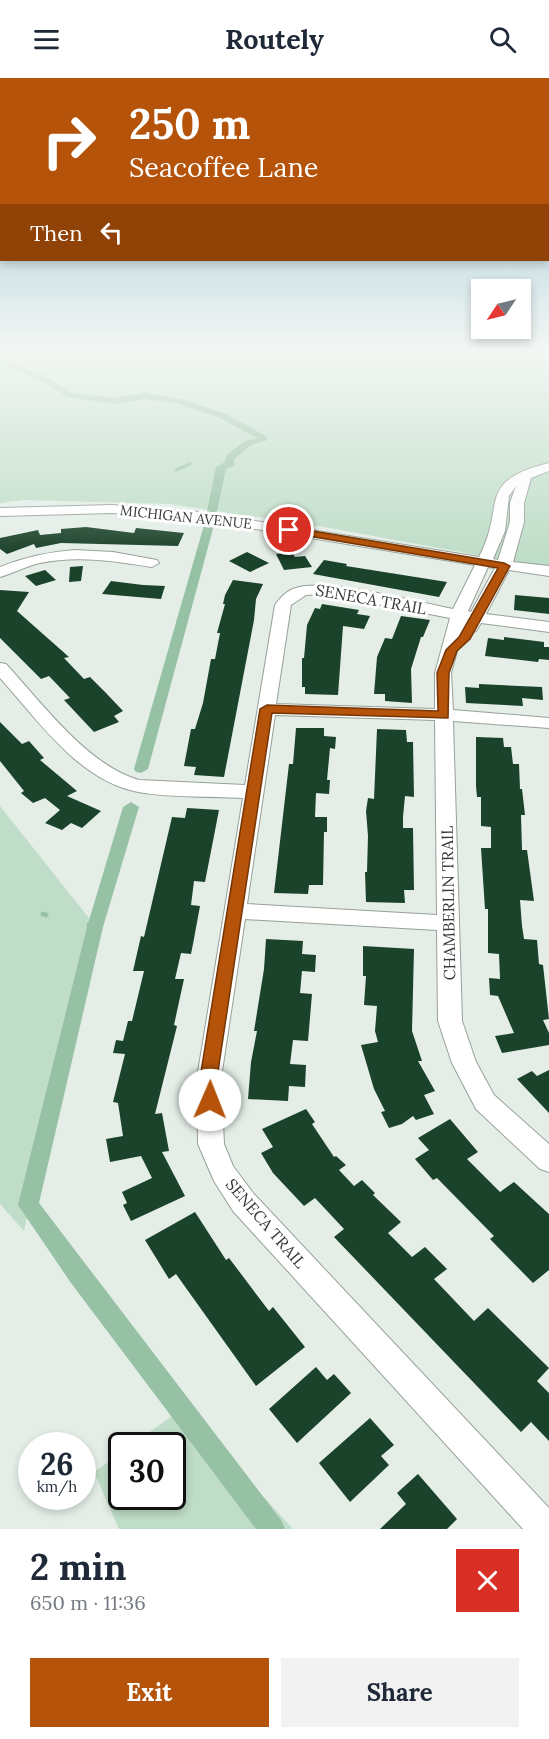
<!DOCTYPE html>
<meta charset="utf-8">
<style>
body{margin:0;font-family:Lora,serif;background:#f2f2f3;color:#1f2937;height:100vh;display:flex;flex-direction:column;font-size:22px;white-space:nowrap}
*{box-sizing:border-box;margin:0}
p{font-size:20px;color:#747a83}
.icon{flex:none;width:33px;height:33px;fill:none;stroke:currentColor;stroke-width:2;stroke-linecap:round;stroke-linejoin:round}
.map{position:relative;height:1451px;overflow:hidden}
.drawer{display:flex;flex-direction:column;background:#fff;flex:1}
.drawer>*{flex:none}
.top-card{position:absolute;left:0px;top:0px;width:549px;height:183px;box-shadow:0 3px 9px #0003;background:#b45309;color:#fff;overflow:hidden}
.needle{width:39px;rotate:235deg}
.tools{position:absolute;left:471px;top:201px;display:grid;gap:12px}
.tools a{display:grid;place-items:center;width:60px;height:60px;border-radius:0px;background:#fff;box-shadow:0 3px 9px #0003;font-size:30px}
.speed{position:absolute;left:18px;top:1354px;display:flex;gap:12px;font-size:30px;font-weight:700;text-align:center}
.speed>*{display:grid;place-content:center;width:78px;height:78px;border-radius:50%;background:#fff;box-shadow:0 3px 9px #0003;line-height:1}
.speed small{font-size:15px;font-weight:400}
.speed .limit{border:3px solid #111;border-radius:9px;background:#fff;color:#111}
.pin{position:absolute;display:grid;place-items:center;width:51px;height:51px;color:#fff;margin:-26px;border:3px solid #fff;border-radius:50%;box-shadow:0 2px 6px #0007}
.me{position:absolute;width:66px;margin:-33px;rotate:1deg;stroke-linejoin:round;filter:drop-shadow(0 0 4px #0008)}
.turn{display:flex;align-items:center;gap:21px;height:126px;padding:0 30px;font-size:27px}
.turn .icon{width:78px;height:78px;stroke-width:2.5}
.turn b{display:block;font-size:42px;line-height:51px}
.then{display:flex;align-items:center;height:57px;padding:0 30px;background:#0003;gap:12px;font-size:22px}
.round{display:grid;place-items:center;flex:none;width:63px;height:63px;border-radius:0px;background:#f2f2f3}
.overview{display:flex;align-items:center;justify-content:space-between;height:102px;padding:0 30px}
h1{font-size:36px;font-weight:700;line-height:45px}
.action{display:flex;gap:12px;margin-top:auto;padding:12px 30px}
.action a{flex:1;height:69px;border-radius:0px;background:#b45309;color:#fff;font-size:24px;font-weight:700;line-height:69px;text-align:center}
.action a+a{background:#f2f2f3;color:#1f2937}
header{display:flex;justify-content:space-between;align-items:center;height:78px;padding:0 30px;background:#fff;font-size:27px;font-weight:700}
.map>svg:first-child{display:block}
</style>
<header><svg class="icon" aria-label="menu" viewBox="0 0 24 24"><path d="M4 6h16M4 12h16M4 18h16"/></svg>Routely<svg class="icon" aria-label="search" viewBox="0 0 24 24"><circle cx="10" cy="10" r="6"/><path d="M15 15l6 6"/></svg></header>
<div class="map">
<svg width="549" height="1451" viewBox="0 0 549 1451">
<rect width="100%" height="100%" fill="#e4eee7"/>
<!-- green -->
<g fill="#bfddc8">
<path d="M0 273H549V490L324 449 169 426 25 422 0 425Z"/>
<path d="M0 728 92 844 24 1153 0 1126Z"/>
<path d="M181 1329 182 1330 293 1451H119L94 1394 121 1375 122 1419H172V1368H131L181 1331Z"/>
</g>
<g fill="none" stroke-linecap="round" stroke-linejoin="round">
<!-- stream-far2 -->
<path stroke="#97c1a4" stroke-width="3" d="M176 392 190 386"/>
<!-- stream-far1 -->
<path stroke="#97c1a4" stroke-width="4" d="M178 544H182"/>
<!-- stream -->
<g stroke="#97c1a4" stroke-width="5">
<path d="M43 836 46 837"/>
<path d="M89 847 95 849"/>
</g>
<!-- canal -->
<g fill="#97c1a4" fill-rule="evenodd">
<path d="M0 280 45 298 72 315 114 320 145 315 181 321 226 336 264 357 268 362 251 367 234 381V388L226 391 217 433 216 435H208L207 433 216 389 225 384 226 378 245 363 257 360 220 340 179 326 145 321 114 326 67 319 39 302 0 286Z"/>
<path d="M209 444 214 447 148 691 141 695 136 694 134 691 204 447Z"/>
<path d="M131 724 139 729 103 849 39 1125 281 1442 285 1451H256L71 1205 18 1127 87 849 123 729Z"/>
</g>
</g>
<!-- building -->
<g fill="#1b422a">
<path d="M86 449 134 455 136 450 184 455 178 468 61 465 36 470 34 466 7 476 0 471V460L38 452 40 457 61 455V451Z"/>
<path d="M247 474 269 485 250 494 229 483Z"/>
<path d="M292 474 295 479 305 478 312 489 284 492 276 476Z"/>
<path d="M324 482 347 486 346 488 447 504 439 519 313 496Z"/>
<path d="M83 488 81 503 69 504 70 489Z"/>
<path d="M45 492 56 502 36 508 25 498Z"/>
<path d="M233 502 263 506 256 521 254 542 224 699 194 697 196 689 184 688 191 651H195L203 625 211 581H215L220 555H217L225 526H223L225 517Z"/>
<path d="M111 503 143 507 165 508 161 521 102 516Z"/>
<path d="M0 512 29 514 17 533 69 579 64 580 84 601 90 599 106 615 123 633 114 638 119 644 94 654 64 622 70 620 49 598 41 601 0 560Z"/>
<path d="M515 517 549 520V536L514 532Z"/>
<path d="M322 526 359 532 357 536 370 538 364 551 343 548 338 617 305 616V609H302V580H304L307 547 315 530 320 531Z"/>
<path d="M401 538 430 542 423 559H421L411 591 412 625 385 623V616H374L377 579 385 560 392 561Z"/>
<path d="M504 559 544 564V569H549V582L539 581 538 584 485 578 488 560 504 562Z"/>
<path d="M479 606 542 609 543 622 522 620 523 628 466 625 465 609 479 610Z"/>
<path d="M0 644 22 666 29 663 44 680 40 682 77 713 67 718 101 733 82 750 71 745 62 752 45 745 60 732 45 720 33 725 21 715 24 713 0 683Z"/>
<path d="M296 650H324V658L336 659 335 671 330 670 327 702H330L329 716 316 715 315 739H327V754H324L323 807H309L308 816 274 815 289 686H293Z"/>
<path d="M377 651 406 652 407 664H413L414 719 405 718 403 739V750H413L414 812H404L405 825 366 824 365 794H367L368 758 366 733 368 720 374 721Z"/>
<path d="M476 659 503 660 504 669H511L513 686H519L520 711H522L525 737H521L522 772H527L534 823 520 822 522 848 524 861 537 862 539 886 543 887 549 941 543 942 549 955V967L502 975 495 958 514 955 498 918 490 917 489 900 500 901 499 876 488 875V831H485L481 770H491V749L481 748V719H477L476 708Z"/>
<path d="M187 730 219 732 205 804 194 803 191 827 200 828 193 866 191 876 181 875 175 901H184L174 947 177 948 155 1036 162 1035 169 1073 162 1074 185 1118 131 1143 123 1127 127 1125 122 1114 152 1100 141 1078 110 1084 106 1061 123 1058 118 1025 113 1024 125 976 113 975 116 962 123 963 128 943H132L144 893H133L141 858 144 859 172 739 185 740Z"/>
<path d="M266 861 303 863 302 876 316 877 315 894 302 893 300 915 312 916 308 963 293 962 290 986 306 987 305 1009 289 1008 288 1023 248 1021 251 984 257 953H254L264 891Z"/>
<path d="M363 868 414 871 412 953 422 983H418L435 1013 424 1017 434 1036 416 1042 413 1038 402 1046 389 1050 381 1034 385 1033 374 1011 361 967 378 964 375 953 377 928 364 927 366 898H363Z"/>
<path d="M549 992V1035L517 1001 532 993 537 998Z"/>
<path d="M306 1031 315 1044 312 1046 334 1079 336 1078 346 1087 339 1092 354 1108 362 1102 375 1115 373 1117 401 1144 388 1155 412 1179 425 1169 447 1191 434 1201 474 1243 488 1230 549 1290 537 1303 549 1315V1363L531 1344 521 1354 334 1159 344 1151 315 1120 304 1128 273 1095 261 1075 273 1069 262 1051Z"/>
<path d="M450 1041 478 1074 467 1081 500 1114 514 1104 549 1136V1192L533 1205 490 1161 494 1158 437 1100 433 1102 415 1081 429 1072 418 1060Z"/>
<path d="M195 1134 226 1182 229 1180 269 1233 273 1229 305 1269 256 1308 176 1196 169 1201 145 1162Z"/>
<path d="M316 1289 327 1302 334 1296 351 1315 297 1365 269 1331Z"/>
<path d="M370 1340 394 1367 381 1378 389 1387 350 1424 319 1385Z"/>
<path d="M418 1396 457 1441 447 1451H380L406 1426 397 1415Z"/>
</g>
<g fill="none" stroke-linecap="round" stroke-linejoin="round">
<!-- minor casing -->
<g stroke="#97a099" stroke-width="2">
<g id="minor">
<path d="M549 385V393L531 400 524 425V444L513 484 549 488V498L509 492 486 536 549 544V554L481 545 476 553 470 555 463 551 451 595 453 632 549 640V650L453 643 462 943 476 984 494 1017 549 1066V1094L540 1091 476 1031 452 985 438 943 437 852 245 841 221 1000 224 1066 233 1088 253 1115 549 1430V1451H523L233 1133 214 1103 198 1066 197 1000 243 720C209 718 172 720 138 714 79 703 38 642 0 600V585L6 586C43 626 87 687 139 702L245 707 275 527C281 519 287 512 296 510 329 500 416 524 453 531L475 487 200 442 112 435 0 438V430L112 427 200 434 479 479C507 426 474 404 549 385ZM516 408 510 425V444L498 482 493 481 505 453 509 418ZM488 489 495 490 471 534 468 533ZM325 516 450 540 435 595V631L276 626 291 527 306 517ZM275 637 435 642 437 837 247 826Z"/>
<path d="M75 472 113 474 157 482 159 485 152 489C115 483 77 477 40 485 26 488 14 495 0 499V489C25 479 49 474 75 472Z"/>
</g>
</g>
<!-- minor -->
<use href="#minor" fill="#fff" fill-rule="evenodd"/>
</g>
<!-- sky -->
<linearGradient id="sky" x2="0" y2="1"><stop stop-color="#87b9cd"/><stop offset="0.57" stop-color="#f3f7f4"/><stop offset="1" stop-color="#f3f7f4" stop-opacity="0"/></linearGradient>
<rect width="549" height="476" fill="url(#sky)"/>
<!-- route -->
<path fill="#b45309" stroke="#753606" stroke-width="1.5" d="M289 449 504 485 510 488 470 561 457 573 449 595 448 640 272 635 217 1000 218 1022 216 1027 210 1029 203 1027 201 1022 200 1000 260 631 267 627 438 633 437 595 446 572 459 559 498 490 285 454V450Z"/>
<g text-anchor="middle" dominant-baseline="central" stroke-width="6" stroke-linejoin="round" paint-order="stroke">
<!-- far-street labels -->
<g font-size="14" fill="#363a37" stroke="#fff">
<text transform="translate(186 439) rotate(6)">MICHIGAN AVENUE</text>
</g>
<!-- street labels -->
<g font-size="16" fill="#363a37" stroke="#fff">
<text transform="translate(371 521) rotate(10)">SENECA TRAIL</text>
<text transform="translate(448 825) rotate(-91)">CHAMBERLIN TRAIL</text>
<text transform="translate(266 1145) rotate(49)">SENECA TRAIL</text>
</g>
</g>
</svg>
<div class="tools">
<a><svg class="needle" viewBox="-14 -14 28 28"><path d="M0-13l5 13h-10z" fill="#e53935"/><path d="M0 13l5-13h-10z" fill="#747a83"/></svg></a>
</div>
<div class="speed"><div>26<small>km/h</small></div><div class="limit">30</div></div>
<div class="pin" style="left:289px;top:452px;background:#d93025"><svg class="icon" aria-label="arrive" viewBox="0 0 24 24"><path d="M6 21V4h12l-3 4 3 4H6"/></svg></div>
<svg class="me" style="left:210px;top:1022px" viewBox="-20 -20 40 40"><circle r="19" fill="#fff"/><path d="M0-13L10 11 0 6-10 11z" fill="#b45309"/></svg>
<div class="top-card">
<div class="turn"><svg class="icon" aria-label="right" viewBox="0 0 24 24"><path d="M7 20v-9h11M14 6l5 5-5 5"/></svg><div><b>250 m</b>Seacoffee Lane</div></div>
<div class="then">Then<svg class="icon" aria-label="left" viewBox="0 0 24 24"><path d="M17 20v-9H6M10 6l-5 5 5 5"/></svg></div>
</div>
</div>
<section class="drawer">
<div class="overview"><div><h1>2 min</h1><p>650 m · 11:36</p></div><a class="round" style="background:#d93025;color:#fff"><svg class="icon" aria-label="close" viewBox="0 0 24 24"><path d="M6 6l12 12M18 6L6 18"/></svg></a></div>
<div class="action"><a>Exit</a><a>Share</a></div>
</section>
